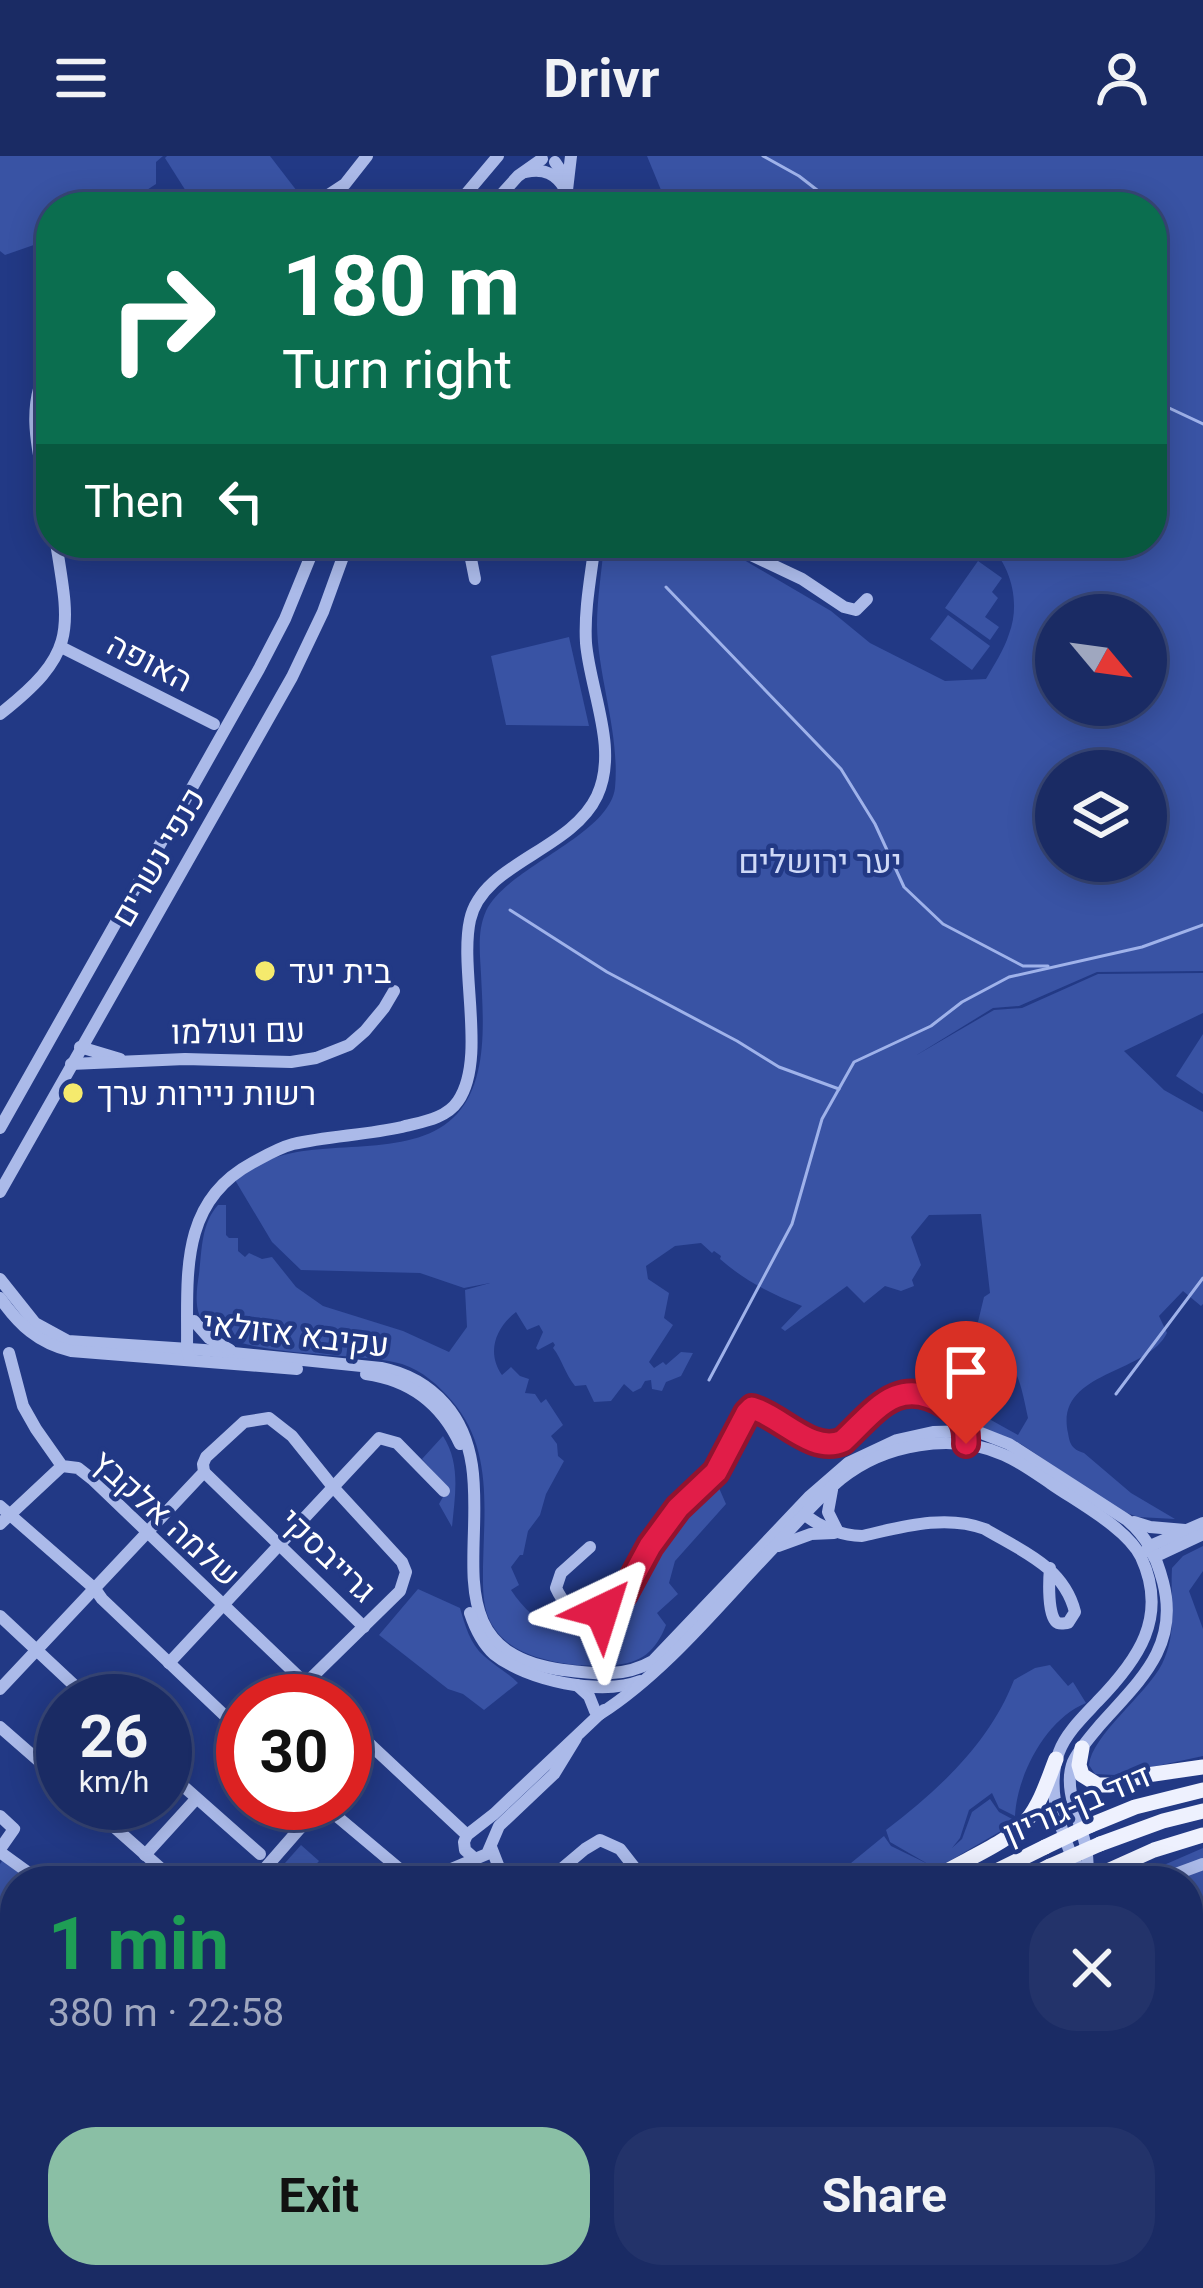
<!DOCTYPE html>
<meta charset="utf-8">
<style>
body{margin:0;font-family:Roboto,Heebo,sans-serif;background:#23336a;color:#f1f3f6;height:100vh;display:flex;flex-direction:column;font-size:45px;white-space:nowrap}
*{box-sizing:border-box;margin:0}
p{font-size:39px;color:#9fa7bf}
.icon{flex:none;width:66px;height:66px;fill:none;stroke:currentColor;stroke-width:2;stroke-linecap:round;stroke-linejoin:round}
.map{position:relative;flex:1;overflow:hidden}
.sheet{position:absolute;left:0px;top:1710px;width:1203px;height:423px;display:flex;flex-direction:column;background:#1a2b64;border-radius:48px 48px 0 0;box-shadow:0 6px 30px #0003,0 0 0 3px #384778}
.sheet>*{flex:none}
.guide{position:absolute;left:36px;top:36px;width:1131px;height:366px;border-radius:48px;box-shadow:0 6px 30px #0003,0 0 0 3px #384778;background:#0b6e4f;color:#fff;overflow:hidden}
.needle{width:78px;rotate:119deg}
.controls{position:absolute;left:1035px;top:438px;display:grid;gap:24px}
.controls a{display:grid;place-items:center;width:132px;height:132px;border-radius:50%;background:#1a2b64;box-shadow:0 6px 30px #0003,0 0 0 3px #384778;font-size:60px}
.speed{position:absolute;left:36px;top:1518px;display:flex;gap:24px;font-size:60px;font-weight:700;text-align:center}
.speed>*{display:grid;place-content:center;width:156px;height:156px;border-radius:50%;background:#1a2b64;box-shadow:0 6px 30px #0003,0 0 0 3px #384778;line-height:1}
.speed small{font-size:30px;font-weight:400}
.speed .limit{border:18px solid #d22;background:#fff;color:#111}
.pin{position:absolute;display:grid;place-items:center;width:102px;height:102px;color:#fff;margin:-123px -51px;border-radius:50% 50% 50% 0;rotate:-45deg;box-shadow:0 0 12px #0007}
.pin .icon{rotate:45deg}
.me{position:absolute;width:132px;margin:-66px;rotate:41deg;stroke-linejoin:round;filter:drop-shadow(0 0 9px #0008)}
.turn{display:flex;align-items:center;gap:42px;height:252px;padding:0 48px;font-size:54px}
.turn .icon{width:156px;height:156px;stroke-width:2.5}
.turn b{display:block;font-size:84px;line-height:102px}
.then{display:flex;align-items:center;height:114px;padding:0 48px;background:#0003;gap:24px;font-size:45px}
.round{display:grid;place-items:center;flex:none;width:126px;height:126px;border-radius:48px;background:#23336a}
.summary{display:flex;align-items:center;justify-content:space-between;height:204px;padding:0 48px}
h1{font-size:72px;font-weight:700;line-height:90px;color:#1e9e55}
.button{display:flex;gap:24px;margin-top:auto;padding:24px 48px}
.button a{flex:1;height:138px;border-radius:48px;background:#8abfa5;color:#111;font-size:48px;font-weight:700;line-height:138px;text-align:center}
.button a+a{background:#23336a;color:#f1f3f6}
header{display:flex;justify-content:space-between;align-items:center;height:156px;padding:0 48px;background:#1a2b64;font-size:54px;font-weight:700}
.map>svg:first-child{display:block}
</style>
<header><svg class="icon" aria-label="menu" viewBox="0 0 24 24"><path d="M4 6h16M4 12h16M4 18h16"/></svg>Drivr<svg class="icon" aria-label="person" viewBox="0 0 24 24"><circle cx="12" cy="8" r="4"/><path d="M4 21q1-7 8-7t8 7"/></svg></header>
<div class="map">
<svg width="1203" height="2132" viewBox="0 0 1203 2132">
<rect width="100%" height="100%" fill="#223985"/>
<!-- green -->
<g fill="#3953a4" fill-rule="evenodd">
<path d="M0 0H163L156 6V28L121 51H51V83L5 99 0 95Z"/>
<path d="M167 0H270L300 39 278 51H196L165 2Z"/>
<path d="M647 0H1203V815L1097 816 1019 850 993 852 915 900 994 854 1022 852 1098 818 1203 817V857L1124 895 1164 934 1203 956V1148L1201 1150 1183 1135 1159 1160 1167 1177C1146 1219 1054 1215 1068 1277 1070 1289 1072 1293 1084 1297L1131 1337 1175 1363 1138 1361 1121 1355 1021 1288 974 1270 960 1256 970 1251 975 1263 982 1259 1018 1279 1028 1262C1024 1244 1021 1223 1010 1206 985 1168 944 1191 924 1221 925 1198 957 1175 978 1166L984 1141 990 1137 981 1058 929 1059 911 1081 921 1109 912 1124 914 1130 901 1135 885 1130 864 1147 847 1130 785 1175 781 1172 802 1150C771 1138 745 1125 720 1103L721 1100 714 1095 712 1097 701 1087 675 1090 646 1110 648 1123 669 1137 664 1162 673 1169 649 1206 654 1212 663 1206 666 1209 681 1196 693 1197 681 1220 666 1226 662 1235 652 1233 651 1224 645 1225 641 1232 633 1236 624 1228 611 1245 594 1246 586 1229 575 1230C565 1218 562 1203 553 1192L555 1189 553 1186 538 1194 536 1192 543 1176 539 1169 527 1174 516 1156C494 1173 487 1198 502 1219L511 1211 520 1220 529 1223 525 1237 535 1238 541 1247 546 1243 563 1269 551 1280 557 1288 558 1300 564 1305 546 1338 540 1359 528 1375 523 1399H520L511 1411 519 1429 511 1434C523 1452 539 1468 560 1474L583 1465 586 1461H595L585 1475 605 1489 613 1485 621 1463 610 1454 637 1421 648 1413 649 1398 663 1376 730 1308 719 1332 726 1348 675 1405 669 1427 678 1438 657 1457 666 1469C656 1495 641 1508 612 1509 588 1511 563 1509 540 1502 519 1496 501 1486 490 1465 482 1449 483 1429 483 1411 484 1354 493 1292 452 1245 438 1229 423 1215 402 1208 357 1194 225 1205 201 1162 194 1150 197 1131 199 1118 202 1094 201 1068 218 1049H226V1079L229 1082H238V1095L245 1101 249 1097 262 1103 272 1101 296 1131 323 1150 403 1175 449 1196 467 1171 465 1134 490 1127 464 1132 420 1117 301 1114 272 1086 235 1024C247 1015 259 1007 274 1002 329 982 415 1004 457 958 489 923 483 862 481 818 480 797 477 775 486 755 507 711 609 680 615 632 620 577 598 523 597 469 597 442 602 414 604 387H715L831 455 870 487 945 525 986 523C994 509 1004 494 1009 478 1021 447 1011 407 986 387H1152V51H668ZM1056 459H1146V549H1056ZM1056 615H1146V705H1056Z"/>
<path d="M978 405 1002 422 992 436 998 442 985 461 999 471 990 484 945 452Z"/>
<path d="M948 459 990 490 972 514 930 483Z"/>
<path d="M569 481 589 570 506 569 491 500Z"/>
<path d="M1203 878V938L1176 920Z"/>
<path d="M443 1280C461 1308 455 1339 452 1371L439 1348 448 1332 422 1303Z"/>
<path d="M1203 1390V1415L1189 1435 1203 1473V1600L1115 1619 1095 1618 1089 1609C1092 1579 1146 1539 1162 1508 1178 1476 1170 1445 1172 1412L1183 1400Z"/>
<path d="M418 1433 460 1452C465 1469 470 1488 484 1500 495 1510 507 1516 518 1527L484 1554 463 1538 448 1533 379 1479Z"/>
<path d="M1050 1509 1068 1530 1073 1526 1086 1547C1046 1563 1017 1619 1015 1660L999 1652 992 1637 969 1654 960 1682 952 1692 962 1683 972 1656 990 1643 999 1656 1014 1664 1013 1668 915 1725H829L884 1680 891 1690 928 1708 890 1686 886 1674C939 1634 990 1586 1014 1524L1035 1512Z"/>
<path d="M301 1689 319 1705 301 1725H269Z"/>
<path d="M1203 1692V2009L1196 2013 1188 2026V1725H1127Z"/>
<path d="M4 1702 32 1725H15V1786L0 1766V1708Z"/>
<path d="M0 1899 15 1938V1976L8 1980 15 2010V2099L0 2110V1940L7 1937 0 1921Z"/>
<path d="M1203 2011V2132H1139V2118H1188V2033Z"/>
<path d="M34 2118H76L82 2127 100 2118H157L161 2123 174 2118H201L206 2125 103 2132H10Z"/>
<path d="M452 2118H1129L1125 2124 1119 2123 1117 2132H446Z"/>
</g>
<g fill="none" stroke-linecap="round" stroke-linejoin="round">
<!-- stream -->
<g stroke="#9fb2ea" stroke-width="3">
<path d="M763 0 799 20 839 51"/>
<path d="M1152 244 1203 268"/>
<path d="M666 431 841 613 875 668 904 731 943 768 1023 810H1048"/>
<path d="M510 754 607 816 737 885 779 911 839 933"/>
<path d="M709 1224 792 1068 822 963 854 906 931 870 962 846 1009 821 1142 791 1203 769"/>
<path d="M1116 1238 1203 1122"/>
<path d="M1188 1783 1203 1814"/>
<path d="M634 2118 642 2132"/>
</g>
<!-- minor -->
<g stroke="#abbae9" stroke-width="12">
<path d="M555 6 563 18 565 31"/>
<path d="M526 16C544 12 556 18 565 33"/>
<path d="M310 51 345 28 367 0"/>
<path d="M455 51 498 0"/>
<path d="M490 51 518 20 542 3"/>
<path d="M565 51 571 0"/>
<path d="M51 207C20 251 43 312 51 360"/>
<path d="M472 387 471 403 475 423"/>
<path d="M726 387 802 423 844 451 856 454 867 443"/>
<path d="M61 491 214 568"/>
<path d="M0 558C76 498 71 477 56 387"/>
<path d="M80 891 120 903"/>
<path d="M71 908 185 903 291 906 316 902 349 889 365 875 384 852 394 835"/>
<path d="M0 972 259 513 285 463 316 387"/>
<path d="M0 1036 292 521 323 456 348 387"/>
<path d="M0 1123 35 1167 68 1185 204 1194 381 1212C406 1217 428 1229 445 1248 522 1335 404 1492 563 1514 594 1518 624 1522 653 1505L810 1340 848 1307 897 1284 933 1276 976 1275 1009 1288 1127 1364C1148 1382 1156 1400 1163 1426 1180 1491 1139 1525 1100 1569 1091 1580 1079 1593 1073 1606 1063 1632 1079 1662 1085 1687 1088 1699 1088 1711 1088 1723"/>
<path d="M0 1142C19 1169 38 1187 71 1195L297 1213"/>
<path d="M194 1165 209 1182 230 1194"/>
<path d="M9 1197 23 1250 36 1273 62 1310 78 1312 92 1323 324 1545"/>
<path d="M190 1204 187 1193C188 1121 178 1047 252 1007 265 1000 278 992 293 988 329 980 366 979 402 971 421 966 446 963 458 945 487 903 459 814 470 764 482 707 571 695 597 640 619 593 590 535 586 487 584 454 591 419 595 387"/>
<path d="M366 1218C410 1224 441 1247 460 1288"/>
<path d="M204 1316 364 1471"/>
<path d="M832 1334 828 1356 838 1376"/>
<path d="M0 1350 95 1433 102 1443 243 1577"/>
<path d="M799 1354C817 1370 837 1379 862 1380 902 1371 945 1358 985 1373 1022 1395 1064 1411 1075 1456L1068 1467C1065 1467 1061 1468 1058 1467 1047 1462 1049 1423 1050 1412"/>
<path d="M1134 1366 1150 1371 1185 1374"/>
<path d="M0 1368 62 1310"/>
<path d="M778 1390 811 1378 834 1377"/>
<path d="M590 1391 561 1417 556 1432C561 1443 569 1454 582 1457 627 1464 641 1399 662 1373 678 1352 699 1337 715 1318 730 1298 735 1271 752 1252 781 1260 812 1299 843 1285 889 1242 902 1216 962 1261L966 1280"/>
<path d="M1145 1396 1150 1390 1203 1367"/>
<path d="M1154 1401 1203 1378"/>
<path d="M470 1457C475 1472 482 1487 494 1498 527 1525 601 1540 640 1525"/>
<path d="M0 1460 91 1545"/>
<path d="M169 1507 379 1282 397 1287 444 1335"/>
<path d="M577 1529 589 1540 595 1555"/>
<path d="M0 1533 204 1316 203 1308 206 1301 244 1266 269 1262 292 1280 333 1331 402 1406 406 1416 400 1435 305 1528"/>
<path d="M600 1558C667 1515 722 1445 777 1388 797 1366 817 1343 841 1323 884 1288 952 1276 1004 1299 1020 1306 1035 1317 1050 1327 1077 1346 1127 1372 1141 1401 1169 1461 1138 1504 1097 1546 1083 1561 1066 1577 1059 1596 1050 1620 1053 1644 1060 1667 1067 1689 1072 1707 1088 1723"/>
<path d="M345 1565 467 1679"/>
<path d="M0 1571 63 1626"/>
<path d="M165 1614 260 1698"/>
<path d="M87 1647 175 1725"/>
<path d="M321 1647 414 1725"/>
<path d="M0 1660 14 1673 0 1693"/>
<path d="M491 1691 498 1709 508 1725"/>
<path d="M0 1696 40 1725"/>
<path d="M145 1699 196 1643"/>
<path d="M474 1702 465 1694 464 1686 467 1679 494 1658 604 1554"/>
<path d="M444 1716 487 1698 499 1670 554 1618 576 1582"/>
<path d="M254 1725 322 1647"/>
<path d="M547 1725 585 1693 600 1684 620 1693 645 1725"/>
<path d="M1157 1725 1203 1708"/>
<path d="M0 1777 15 1800"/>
<path d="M0 1837 15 1830"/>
<path d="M0 1849 15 1864"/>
<path d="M1188 1905 1203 1894"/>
<path d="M1188 2042 1203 2030"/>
<path d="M0 2122 15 2112"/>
<path d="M49 2132 89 2118"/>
<path d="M520 2132 524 2118"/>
<path d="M1138 2132 1141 2118"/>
</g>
<!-- major -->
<g stroke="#eef1fe" stroke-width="15">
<path d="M1082 1592 1079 1609 1082 1619 1098 1629H1110L1147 1619 1203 1611"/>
<path d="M1091 1669 1135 1651 1203 1634"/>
<path d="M1100 1688 1163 1665 1203 1655"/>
<path d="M930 1725C958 1706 1008 1688 1027 1664 1041 1647 1048 1623 1056 1603"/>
<path d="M976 1725 1045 1691"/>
<path d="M1021 1725 1050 1710"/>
<path d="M1085 1725 1154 1694 1203 1679"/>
<path d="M237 2132 332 2118"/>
<path d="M385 2132 411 2118"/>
</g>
<!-- major-bridge -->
<g stroke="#eef1fe" stroke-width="15">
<path d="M1045 1691 1091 1669"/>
<path d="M1050 1710 1100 1688"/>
</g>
</g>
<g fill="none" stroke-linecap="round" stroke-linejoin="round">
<!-- route casing -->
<g stroke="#92132f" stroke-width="30">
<path id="route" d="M602 1455 624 1438 650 1390 678 1352 716 1316 747 1257 752 1252C781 1260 812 1299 843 1285 876 1254 898 1219 946 1249 962 1260 967 1268 966 1288"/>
</g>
<!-- route -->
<use href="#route" stroke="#e11d48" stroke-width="21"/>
</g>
<!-- markers -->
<g fill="#f5ea6d" stroke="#223985" stroke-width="4.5">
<circle cx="265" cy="815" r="12"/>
<circle cx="73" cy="937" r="12"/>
</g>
<g text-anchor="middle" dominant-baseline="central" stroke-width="9" stroke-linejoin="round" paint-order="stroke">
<!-- street labels -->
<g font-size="33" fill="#fff" stroke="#223985">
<text transform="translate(150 506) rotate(27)">האופה</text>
<text transform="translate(158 701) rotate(-60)">כנפי נשרים</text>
<text transform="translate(238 875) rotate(-1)">עם ועולמו</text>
<text transform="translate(296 1178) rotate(7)">עקיבא אזולאי</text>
<text transform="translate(166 1362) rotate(42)">שלמה אלקבץ</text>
<text transform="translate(328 1399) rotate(44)">גרייבסקי</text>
<text transform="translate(1077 1648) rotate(-23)">דוד בן-גוריון</text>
</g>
<!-- park labels -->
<g font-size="33" fill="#cfd9f7" stroke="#223985">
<text x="820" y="705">יער ירושלים</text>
</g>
<!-- poi labels -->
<g font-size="33" fill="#fff" stroke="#223985" text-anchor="start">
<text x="289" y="815">בית יעד</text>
<text x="97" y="937">רשות ניירות ערך</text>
</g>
</g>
</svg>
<div class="controls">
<a><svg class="needle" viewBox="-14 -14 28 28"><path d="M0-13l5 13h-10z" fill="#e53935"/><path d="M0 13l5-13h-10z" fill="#9fa7bf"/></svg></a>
<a><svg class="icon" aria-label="layers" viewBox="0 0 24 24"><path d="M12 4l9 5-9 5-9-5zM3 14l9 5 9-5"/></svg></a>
</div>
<div class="speed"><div>26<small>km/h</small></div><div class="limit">30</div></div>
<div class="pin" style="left:966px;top:1288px;background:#d93025"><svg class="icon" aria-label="arrive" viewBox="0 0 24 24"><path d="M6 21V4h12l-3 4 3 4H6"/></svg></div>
<svg class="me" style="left:602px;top:1455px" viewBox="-20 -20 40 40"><path d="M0-17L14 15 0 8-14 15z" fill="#e11d48" stroke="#fff" stroke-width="4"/></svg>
<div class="guide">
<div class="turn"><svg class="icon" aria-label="right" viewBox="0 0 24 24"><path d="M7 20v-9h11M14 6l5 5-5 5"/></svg><div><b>180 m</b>Turn right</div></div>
<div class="then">Then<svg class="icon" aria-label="left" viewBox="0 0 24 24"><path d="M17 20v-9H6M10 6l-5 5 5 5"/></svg></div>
</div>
<section class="sheet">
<div class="summary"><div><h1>1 min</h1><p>380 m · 22:58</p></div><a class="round"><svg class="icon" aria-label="close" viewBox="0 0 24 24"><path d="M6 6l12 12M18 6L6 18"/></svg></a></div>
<div class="button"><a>Exit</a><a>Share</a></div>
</section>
</div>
